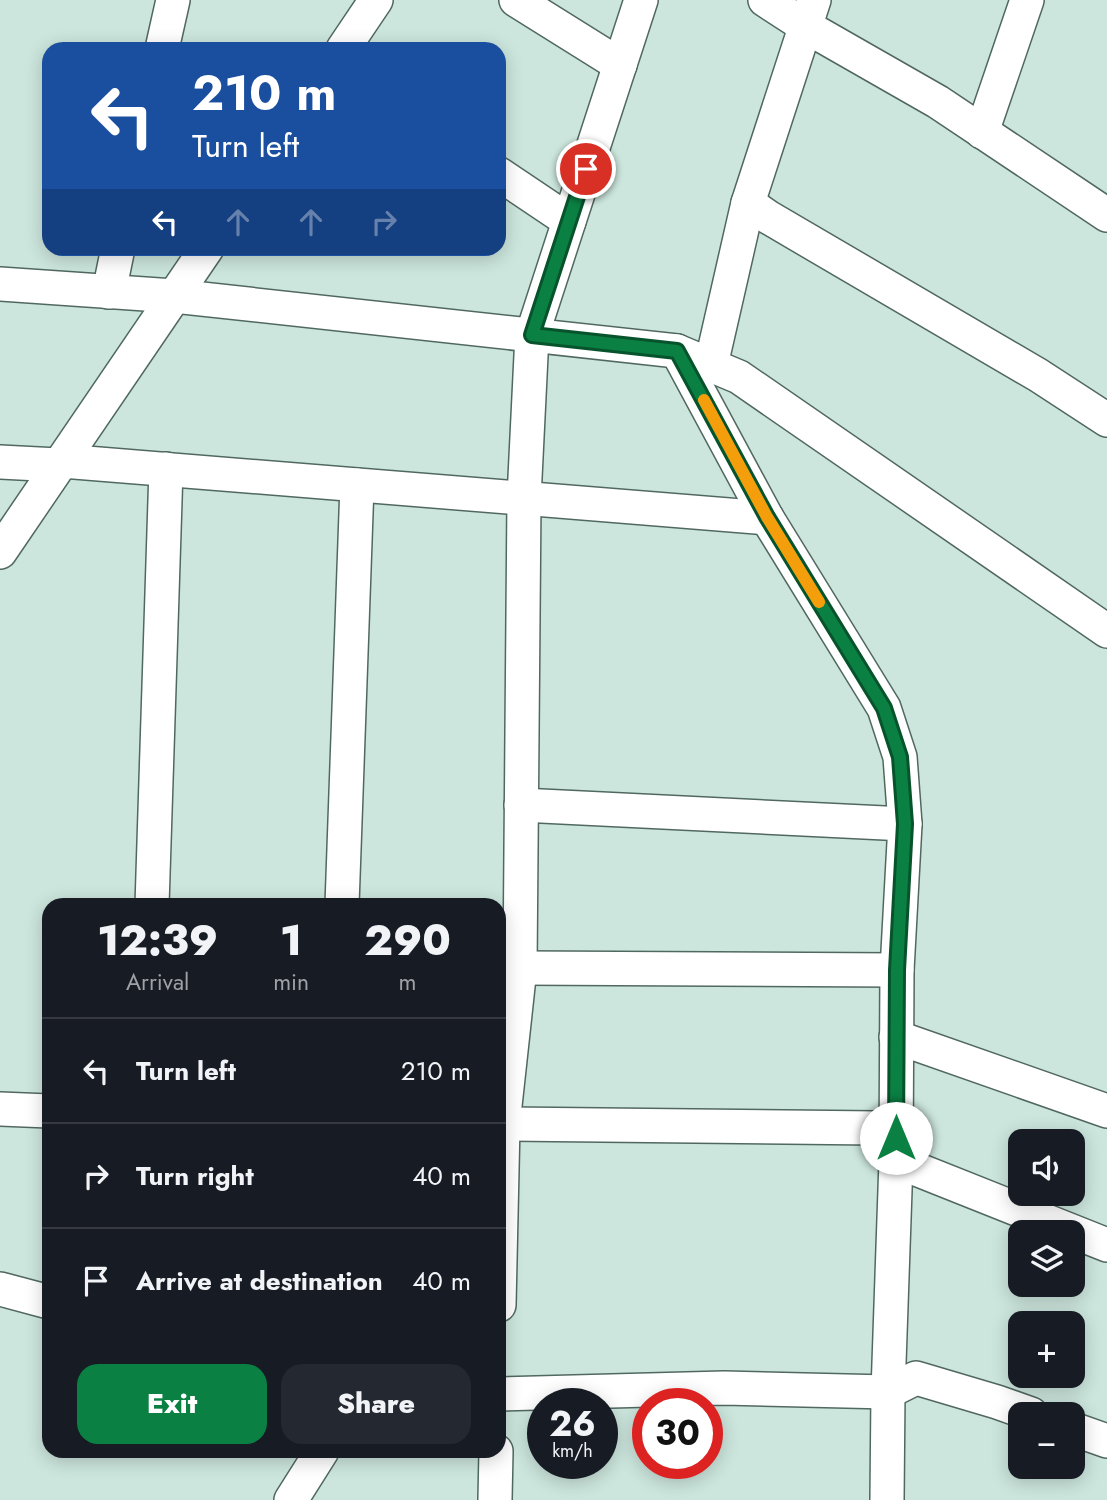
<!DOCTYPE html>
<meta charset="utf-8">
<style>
body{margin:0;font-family:Jost,sans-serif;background:#242831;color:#f1f3f6;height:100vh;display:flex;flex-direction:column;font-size:26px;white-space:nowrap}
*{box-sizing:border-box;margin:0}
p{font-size:23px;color:#9ea1a6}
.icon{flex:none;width:38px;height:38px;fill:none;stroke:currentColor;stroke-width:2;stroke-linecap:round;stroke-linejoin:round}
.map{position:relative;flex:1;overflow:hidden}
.sheet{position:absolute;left:42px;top:898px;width:464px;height:560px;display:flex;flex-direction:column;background:#171b24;border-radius:21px;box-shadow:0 4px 18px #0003}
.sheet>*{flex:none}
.guide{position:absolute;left:42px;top:42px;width:464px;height:214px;border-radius:21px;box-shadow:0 4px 18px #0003;background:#1a4fa0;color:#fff;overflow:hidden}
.tools{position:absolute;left:1008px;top:1129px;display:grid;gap:14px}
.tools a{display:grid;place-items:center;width:77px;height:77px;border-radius:14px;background:#171b24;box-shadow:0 4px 18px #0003;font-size:35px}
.speed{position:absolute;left:527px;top:1388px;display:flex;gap:14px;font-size:35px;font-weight:700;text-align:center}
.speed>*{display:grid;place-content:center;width:91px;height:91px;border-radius:50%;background:#171b24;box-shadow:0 4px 18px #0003;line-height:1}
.speed small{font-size:18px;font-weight:400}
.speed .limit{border:10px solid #d22;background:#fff;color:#111}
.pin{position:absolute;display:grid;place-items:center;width:60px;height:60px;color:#fff;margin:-30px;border:4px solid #fff;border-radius:50%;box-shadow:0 2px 7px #0007}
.me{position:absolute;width:77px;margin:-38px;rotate:0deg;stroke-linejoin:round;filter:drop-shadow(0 0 5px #0008)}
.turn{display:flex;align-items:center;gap:24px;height:147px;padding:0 35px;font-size:32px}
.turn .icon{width:91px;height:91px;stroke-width:2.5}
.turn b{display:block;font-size:49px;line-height:60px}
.lanes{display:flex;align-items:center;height:66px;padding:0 35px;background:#0003;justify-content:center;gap:35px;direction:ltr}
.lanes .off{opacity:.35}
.eta{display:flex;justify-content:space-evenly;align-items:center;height:119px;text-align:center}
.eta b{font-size:42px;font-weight:800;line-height:49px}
.button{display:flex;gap:14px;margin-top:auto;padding:14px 35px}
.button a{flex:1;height:80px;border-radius:21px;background:#0b8043;color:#fff;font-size:28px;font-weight:800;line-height:80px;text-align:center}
.button a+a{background:#242831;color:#f1f3f6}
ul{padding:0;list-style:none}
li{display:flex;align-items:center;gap:21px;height:105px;padding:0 35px;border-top:2px solid #363941}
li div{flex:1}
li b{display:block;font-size:26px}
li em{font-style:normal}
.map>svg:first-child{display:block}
</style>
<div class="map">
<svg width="1107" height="1500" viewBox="0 0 1107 1500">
<rect width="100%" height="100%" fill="#cce6dd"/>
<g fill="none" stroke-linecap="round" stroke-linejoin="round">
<!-- minor casing -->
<g stroke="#516861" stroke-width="36">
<g id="minor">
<path d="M516 0 620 65"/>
<path d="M765 0 805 26 938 102 1107 215"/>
<path d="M162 49 173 0"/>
<path d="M343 49 376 0"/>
<path d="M982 132 1027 0"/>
<path d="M499 174 569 221"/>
<path d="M748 203 768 217 1038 375 1107 420"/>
<path d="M0 284 174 296 677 351 739 377 1107 631"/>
<path d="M109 292 118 248"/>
<path d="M677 351 767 518 884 708 900 757 905 824 897 970 896 1161 888 1392 887 1500"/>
<path d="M711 365 748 203 814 0"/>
<path d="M0 462 58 465 62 461 767 518"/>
<path d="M0 552 207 248"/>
<path d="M521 805 905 824"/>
<path d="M152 905 166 469"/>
<path d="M342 905 357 485"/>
<path d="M520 968 897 970"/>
<path d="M896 1037 1107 1111"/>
<path d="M0 1109 49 1111"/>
<path d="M499 1124 877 1128 896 1161 1107 1245"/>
<path d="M0 1289 49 1302"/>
<path d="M499 1305 503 1124 520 968 524 498 532 335 641 0"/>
<path d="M499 1394 724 1388 888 1392 916 1378 997 1402 1031 1414"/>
<path d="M1073 1429 1107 1441"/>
<path d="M495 1499 496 1451"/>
<path d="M291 1500 322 1451"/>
</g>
</g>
<!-- minor -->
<use href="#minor" stroke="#fff" stroke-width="33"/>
</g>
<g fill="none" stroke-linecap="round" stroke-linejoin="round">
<!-- route casing -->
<g stroke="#07532c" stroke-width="18">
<path id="route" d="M586 169 532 335 677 351 767 517 884 708 900 757 905 824 897 970 896 1138"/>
</g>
<!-- route -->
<use href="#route" stroke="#0b8043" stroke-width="12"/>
<!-- slow -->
<path stroke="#f59e0b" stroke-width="12" d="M704 400 767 517 819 602"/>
</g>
</svg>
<div class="tools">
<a><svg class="icon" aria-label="sound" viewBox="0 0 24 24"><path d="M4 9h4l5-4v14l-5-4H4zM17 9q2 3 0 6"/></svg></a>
<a><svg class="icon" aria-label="layers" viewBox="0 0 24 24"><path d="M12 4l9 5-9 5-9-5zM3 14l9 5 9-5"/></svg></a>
<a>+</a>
<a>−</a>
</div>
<div class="speed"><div>26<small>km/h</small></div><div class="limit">30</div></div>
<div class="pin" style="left:586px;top:169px;background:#d93025"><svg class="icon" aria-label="arrive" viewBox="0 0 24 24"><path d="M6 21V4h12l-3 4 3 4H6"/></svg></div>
<svg class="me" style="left:896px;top:1138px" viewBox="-20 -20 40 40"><circle r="19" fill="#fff"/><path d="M0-13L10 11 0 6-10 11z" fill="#0b8043"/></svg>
<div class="guide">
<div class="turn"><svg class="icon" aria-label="left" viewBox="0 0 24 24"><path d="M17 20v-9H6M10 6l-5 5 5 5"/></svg><div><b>210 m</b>Turn left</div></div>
<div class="lanes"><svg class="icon" aria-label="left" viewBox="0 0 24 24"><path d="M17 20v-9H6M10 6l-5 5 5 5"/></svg><svg class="icon off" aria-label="ahead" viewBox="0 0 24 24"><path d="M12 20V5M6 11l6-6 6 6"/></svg><svg class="icon off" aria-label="ahead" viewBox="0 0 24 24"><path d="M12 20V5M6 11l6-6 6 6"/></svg><svg class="icon off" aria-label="right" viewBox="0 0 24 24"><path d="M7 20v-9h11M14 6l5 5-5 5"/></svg></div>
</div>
<section class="sheet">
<div class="eta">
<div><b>12:39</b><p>Arrival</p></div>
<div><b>1</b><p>min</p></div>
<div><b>290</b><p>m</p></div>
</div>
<ul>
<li><svg class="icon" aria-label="left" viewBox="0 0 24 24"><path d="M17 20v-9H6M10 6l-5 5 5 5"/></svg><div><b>Turn left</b></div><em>210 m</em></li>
<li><svg class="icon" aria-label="right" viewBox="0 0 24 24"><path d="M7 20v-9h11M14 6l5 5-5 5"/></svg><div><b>Turn right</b></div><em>40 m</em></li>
<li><svg class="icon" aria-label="arrive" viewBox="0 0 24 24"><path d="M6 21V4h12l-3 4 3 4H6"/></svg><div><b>Arrive at destination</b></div><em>40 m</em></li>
</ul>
<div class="button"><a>Exit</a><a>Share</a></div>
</section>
</div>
